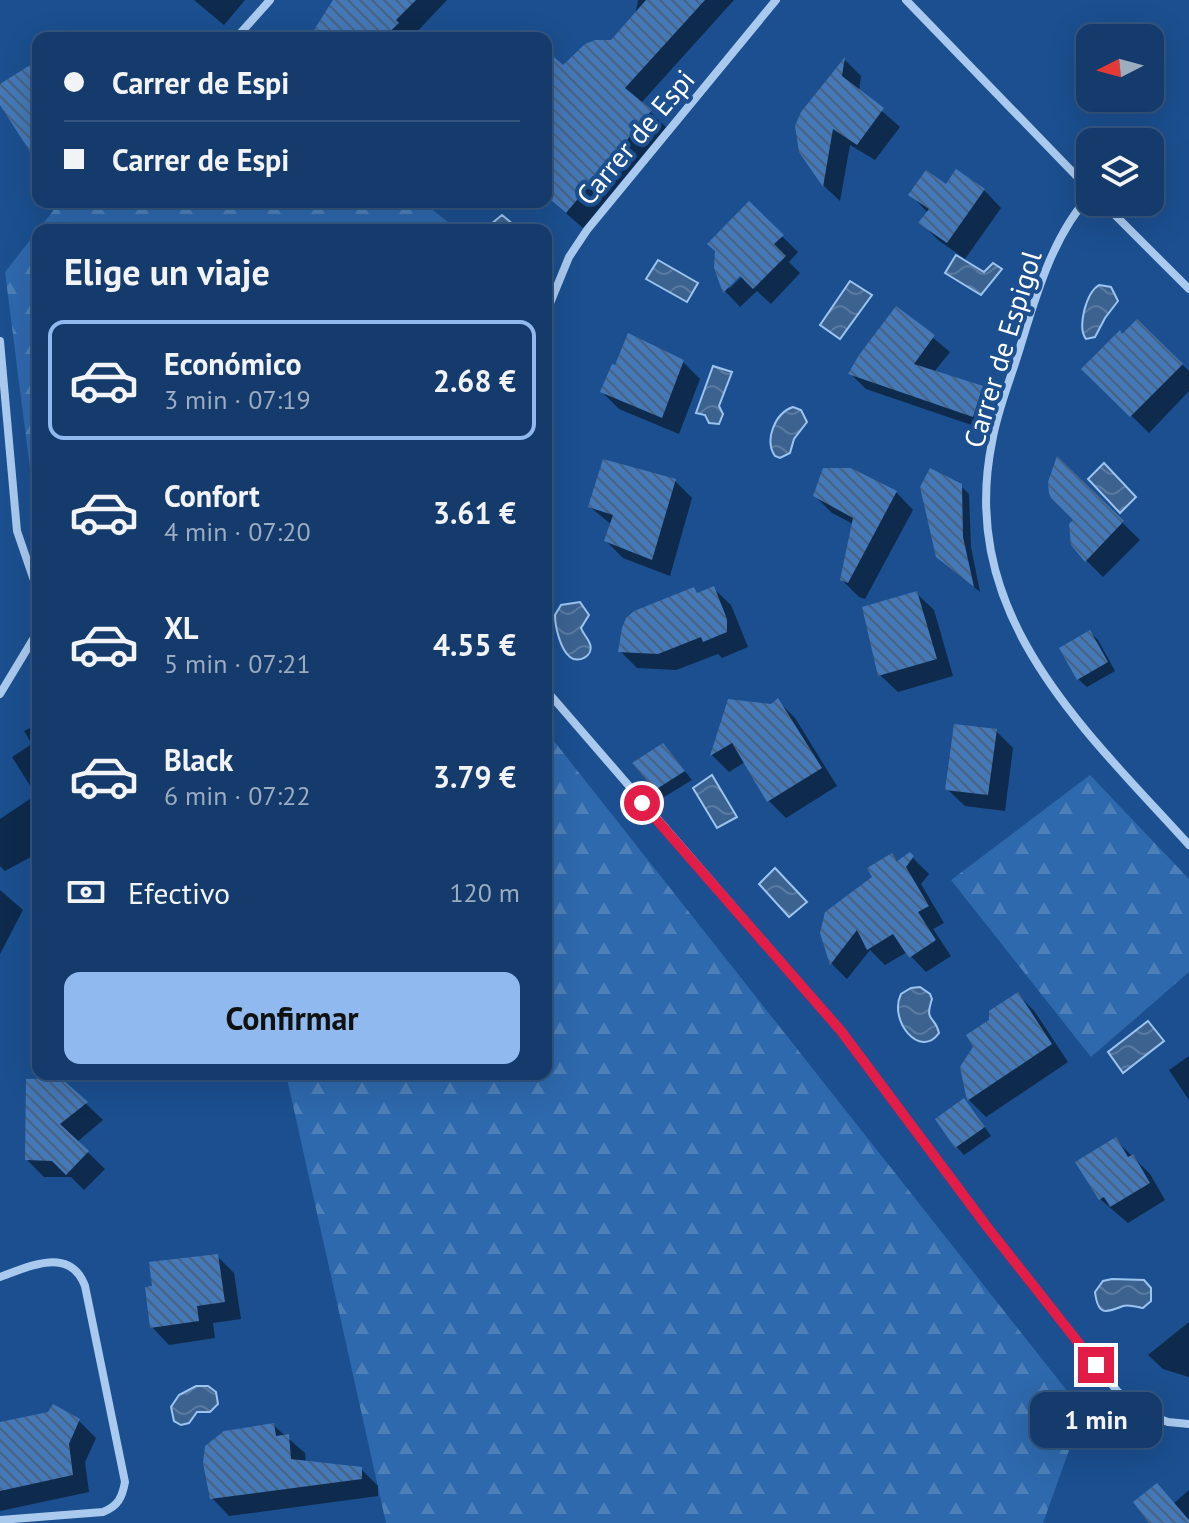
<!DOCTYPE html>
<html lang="es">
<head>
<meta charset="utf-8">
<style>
  :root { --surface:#143b6b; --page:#214673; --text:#f1f3f6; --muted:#9dadc1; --line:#33557e; --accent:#90b9f0 }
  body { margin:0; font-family:"PT Sans",sans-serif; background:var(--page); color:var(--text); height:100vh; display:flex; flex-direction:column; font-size:30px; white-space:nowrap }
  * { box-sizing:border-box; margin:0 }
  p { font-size:26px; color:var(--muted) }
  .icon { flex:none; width:44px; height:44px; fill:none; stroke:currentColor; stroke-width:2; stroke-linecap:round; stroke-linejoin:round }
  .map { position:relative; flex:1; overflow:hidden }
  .sheet { position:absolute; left:32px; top:224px; width:520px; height:856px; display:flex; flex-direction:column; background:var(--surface); border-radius:16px; box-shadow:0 8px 32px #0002,0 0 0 2px var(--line) }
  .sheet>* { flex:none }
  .banner { position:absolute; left:32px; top:32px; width:520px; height:176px; border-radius:16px; box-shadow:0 8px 32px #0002,0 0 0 2px var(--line); display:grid; align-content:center; height:176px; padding:0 32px; background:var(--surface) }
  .needle { width:52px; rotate:264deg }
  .buttons { position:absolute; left:1076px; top:24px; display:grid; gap:16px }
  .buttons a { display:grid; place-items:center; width:88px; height:88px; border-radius:16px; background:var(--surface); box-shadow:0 8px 32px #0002,0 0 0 2px var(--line); font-size:40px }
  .end { position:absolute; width:36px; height:36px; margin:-18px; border:10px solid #e11d48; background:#fff; box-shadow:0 0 0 4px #fff }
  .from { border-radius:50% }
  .bubble { position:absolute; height:56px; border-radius:16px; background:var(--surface); box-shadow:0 8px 32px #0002,0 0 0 2px var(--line); font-size:26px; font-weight:800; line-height:56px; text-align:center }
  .banner b { display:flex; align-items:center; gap:28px; height:76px; font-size:30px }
  .banner b+b { border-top:2px solid var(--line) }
  .banner i { width:20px; height:20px; background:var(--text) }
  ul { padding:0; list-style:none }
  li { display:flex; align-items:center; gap:24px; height:120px; margin:0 16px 12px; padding:0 16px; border:4px solid transparent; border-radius:16px }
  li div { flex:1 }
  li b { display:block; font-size:30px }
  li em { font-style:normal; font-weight:800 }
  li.active { border-color:var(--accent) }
  li>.icon { width:72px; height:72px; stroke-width:1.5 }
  h2 { padding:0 32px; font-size:36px; line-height:96px }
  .pay { display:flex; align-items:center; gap:20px; height:88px; padding:0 32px; font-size:30px }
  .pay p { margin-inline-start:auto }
  .cta { display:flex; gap:16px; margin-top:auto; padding:16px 32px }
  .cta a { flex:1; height:92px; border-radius:16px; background:var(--accent); color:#111; font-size:32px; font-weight:800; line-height:92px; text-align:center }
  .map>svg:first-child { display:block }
</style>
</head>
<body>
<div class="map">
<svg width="1189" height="1523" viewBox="0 0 1189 1523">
  <defs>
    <pattern id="forest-firs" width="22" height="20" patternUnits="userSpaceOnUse" patternTransform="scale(2)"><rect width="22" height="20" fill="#2e69ad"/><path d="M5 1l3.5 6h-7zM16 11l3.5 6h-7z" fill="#4d80b9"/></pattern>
    <pattern id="water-waves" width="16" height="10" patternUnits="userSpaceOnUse" patternTransform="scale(2)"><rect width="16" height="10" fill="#3c6290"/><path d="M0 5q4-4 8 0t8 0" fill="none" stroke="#597aa1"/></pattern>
    <pattern id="building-back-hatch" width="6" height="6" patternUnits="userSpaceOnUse" patternTransform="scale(2)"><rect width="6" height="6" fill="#4478b7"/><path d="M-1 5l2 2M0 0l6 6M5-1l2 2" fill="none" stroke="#486282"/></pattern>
  </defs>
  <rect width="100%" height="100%" fill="#1b4f8f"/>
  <path fill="url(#forest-firs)" d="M60 202H343L350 208 357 202H423L458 230H38V531L5 272Z
    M546 731 1083 1411 1043 1523H386L286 1074H546Z
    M1090 775 1189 879V972L1091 1057 951 880Z"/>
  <path fill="url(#water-waves)" stroke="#9cc4f0" stroke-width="2" d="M502 215 520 230 485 229Z
    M956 255 984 272 993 263 1002 269 981 295 945 273Z
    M658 260 698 283 687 302 646 279Z
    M850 281 872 295 840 339 820 325Z
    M1099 285 1111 287 1118 301 1105 318 1095 337 1086 339C1077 327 1086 293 1099 285Z
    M713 366 732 372 719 406 723 414 719 424 709 423 705 415 696 413Z
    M793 407 801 410 807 422 794 439 790 453 780 458 775 456C764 440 775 413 793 407Z
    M1104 463 1136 497 1120 513 1088 479Z
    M580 602 589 615 581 628C583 634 588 638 590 644 594 656 578 664 570 657 560 649 555 626 555 615L561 605Z
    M712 775 737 817 717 828 693 788Z
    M775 868 807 902 789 917 759 884Z
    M920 987 930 994 932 999C924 1023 935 1015 939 1033 920 1060 888 1020 901 994L911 988Z
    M1148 1021 1164 1041 1123 1073 1108 1052Z
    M1112 1279 1144 1280 1151 1288V1301L1143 1308C1137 1307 1129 1304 1123 1306 1105 1313 1098 1316 1095 1292L1103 1281Z
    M196 1386H208L216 1392 218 1404 210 1412H197L189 1423 181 1425 174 1421 171 1407 179 1395Z"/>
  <path fill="#0007" fill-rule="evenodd" d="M194 0H245L224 25Z
    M336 0H447L411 38H314Z
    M638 0H734L641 103 666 127 583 228 546 196V61L563 68 612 42 635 16Z
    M845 60 861 76 859 91 900 127 875 160 850 145 840 201 824 186 801 151 797 136 799 119Z
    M947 187 984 190 1001 208 965 259 938 240 921 223 928 213 911 195Z
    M749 204 798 252 789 262 800 273 771 304 757 291 740 307 725 291 716 268ZM746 268 748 271 729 289V284Z
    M897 308 950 352 934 372 982 388 998 403 989 431 866 389 851 374Z
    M1138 322 1189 371V391L1149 433 1084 369Z
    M683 362 700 379 679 434 619 409 602 392Z
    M1058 460 1140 540 1103 577 1086 560Z
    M675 481 692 498 670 576 623 558 606 541 612 525 590 507Z
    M960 485 969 494 971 547 980 592 947 565Z
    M896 492 913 510 865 599 859 597 842 580 853 524 832 513 815 496Z
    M713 588 731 605 748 647 722 658 718 654 676 670 637 668 620 651 698 594Z
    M916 593 934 610 953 676 898 692 880 675Z
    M1090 632 1098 640 1115 671 1087 687 1078 679Z
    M35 695 38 698V853L5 871 0 866V819L36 795 12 757 32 744 24 731 30 728Z
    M729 701 772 706 778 701 795 718 837 786 786 818 769 801 745 762 729 772 712 755Z
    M996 731 1013 748 1005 811 965 806 947 789Z
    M671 754 692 780 664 797 656 789Z
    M910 855 929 874 921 884 944 923 933 929 951 956 926 972 907 952 885 965 870 950 847 979 832 964 822 933 875 878 892 856 899 862Z
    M0 890 23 910 0 954Z
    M1018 994 1035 1012 1068 1062 986 1117 969 1100 962 1068 991 1021Z
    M1189 1056V1100L1169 1070Z
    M61 1080 103 1120 77 1142 105 1169 84 1190 71 1177H44L27 1160Z
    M972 1109 991 1136 964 1155 956 1146Z
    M1116 1140 1150 1174 1165 1200 1128 1223 1100 1199Z
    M217 1256 234 1273 241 1319 213 1323 215 1338 169 1345 152 1327Z
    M1189 1322V1377L1163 1369 1148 1355Z
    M79 1421 96 1438 85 1462 89 1492 0 1511V1424Z
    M273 1425 305 1453 306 1463 361 1469 378 1486V1496L229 1516 212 1498Z
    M1189 1490V1523H1152L1174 1503Z"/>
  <path fill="url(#building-back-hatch)" d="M333 0H416L396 20 399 23 383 38H309Z
    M646 0H705L625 88 652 110 566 213 546 196V50L563 65 585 44 595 40H611Z
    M845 57 842 76 884 108 857 145 833 129 823 187 799 152 795 126 801 112Z
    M38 60V164L0 105V84Z
    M956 169 985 189 947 243 918 223 929 209 908 195 926 170 946 184Z
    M749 201 784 235 774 244 786 256 753 289 740 276 723 293 714 268 715 251 707 244Z
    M896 306 935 335 914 364 983 386 973 417 848 374 859 355Z
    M1137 319 1183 364 1130 417 1081 369 1120 330 1122 334Z
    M628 333 684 360 662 418 600 392 612 364 615 365Z
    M1057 456 1124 521 1085 562 1071 545 1069 524 1073 520 1051 498 1049 493 1048 482Z
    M603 459 676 479 652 560 604 541 613 515 588 507Z
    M823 468H851L897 491 848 583 840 580 853 518 813 496Z
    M930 468 962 484 963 537 974 587 936 557 920 487Z
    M714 586 727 619V632L703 642 701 637 658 654 618 652 622 628 626 618 634 611 694 587 697 593Z
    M917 591 937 659 878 676 862 607Z
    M1090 630 1108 662 1077 680 1059 648Z
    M778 698 822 768 767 802 732 743 710 756 728 699 771 704Z
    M954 724 997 729 988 795 945 790Z
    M663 743 685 771 655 790 632 763Z
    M910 852 914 856 906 867 929 906 918 912 936 940 909 958 893 934 867 950 857 930 830 965 820 933 825 912 872 877 867 868 892 853 897 861Z
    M1018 992 1052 1044 967 1101 960 1067 973 1047 966 1035 989 1020V1011Z
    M61 1078 88 1102 60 1124 89 1151 66 1175 52 1161 25 1160 26 1079Z
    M964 1098 985 1127 955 1148 935 1119Z
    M1116 1137 1128 1157 1133 1154 1150 1183 1110 1207 1104 1197 1099 1200 1075 1162Z
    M218 1254 225 1302 197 1306 199 1321 150 1328 145 1287 152 1286 149 1262Z
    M53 1404 80 1419 69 1444 73 1475 0 1491V1422L48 1412Z
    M274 1423 276 1436 289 1434 291 1459 362 1467V1479L210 1499 203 1463 205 1446 224 1431Z
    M1157 1483 1189 1520V1523H1149L1133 1502Z"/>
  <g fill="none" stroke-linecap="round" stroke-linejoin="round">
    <path stroke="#a9c9ee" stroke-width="8" d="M906 0 1090 190
      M236 38 270 0
      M1090 195C1051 238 1035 299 1018 354 1009 383 997 412 992 442 957 616 1084 729 1189 845
      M1102 202 1189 289
      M546 313 569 257 587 230 776 0
      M0 341 17 531 38 592
      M546 690 841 1031 988 1228 1118 1392 1149 1415 1168 1422 1189 1424
      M0 694 38 631
      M0 1277C31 1266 70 1246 85 1286L125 1482C122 1498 118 1506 103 1512L0 1520"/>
  </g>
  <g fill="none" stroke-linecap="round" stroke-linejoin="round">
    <path stroke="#e11d48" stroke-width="10" d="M642 803 841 1031 988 1228 1096 1365"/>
  </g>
  <g text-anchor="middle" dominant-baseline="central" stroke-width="8" stroke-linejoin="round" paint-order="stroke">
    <g font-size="28" fill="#fff" stroke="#1b4f8f">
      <text transform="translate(635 137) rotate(-50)">Carrer de Espi</text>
      <text transform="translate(1002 349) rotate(-73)">Carrer de Espigol</text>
    </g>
  </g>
</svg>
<div class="buttons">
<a><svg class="needle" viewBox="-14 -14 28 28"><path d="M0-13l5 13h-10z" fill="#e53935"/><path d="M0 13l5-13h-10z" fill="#9dadc1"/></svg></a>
<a><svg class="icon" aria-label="layers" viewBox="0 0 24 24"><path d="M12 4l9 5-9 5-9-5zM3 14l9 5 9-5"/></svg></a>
</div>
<i class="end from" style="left:642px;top:803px"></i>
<i class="end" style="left:1096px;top:1365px"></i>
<div class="bubble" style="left:1030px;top:1392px;width:132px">1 min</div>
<div class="banner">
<b><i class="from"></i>Carrer de Espi</b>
<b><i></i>Carrer de Espi</b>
</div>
<section class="sheet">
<h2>Elige un viaje</h2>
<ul>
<li class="active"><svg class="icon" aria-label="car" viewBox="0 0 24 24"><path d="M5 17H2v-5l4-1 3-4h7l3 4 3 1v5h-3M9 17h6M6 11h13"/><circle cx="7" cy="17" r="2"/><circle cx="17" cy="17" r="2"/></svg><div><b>Económico</b><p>3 min · 07:19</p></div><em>2.68 €</em></li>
<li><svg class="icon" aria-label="car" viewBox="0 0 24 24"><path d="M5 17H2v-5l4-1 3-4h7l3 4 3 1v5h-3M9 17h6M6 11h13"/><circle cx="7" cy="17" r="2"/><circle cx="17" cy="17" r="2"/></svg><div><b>Confort</b><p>4 min · 07:20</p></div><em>3.61 €</em></li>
<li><svg class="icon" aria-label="car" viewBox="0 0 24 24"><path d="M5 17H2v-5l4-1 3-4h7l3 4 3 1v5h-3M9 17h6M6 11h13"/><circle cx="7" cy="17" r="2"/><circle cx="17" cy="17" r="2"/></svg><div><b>XL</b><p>5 min · 07:21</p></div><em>4.55 €</em></li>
<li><svg class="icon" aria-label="car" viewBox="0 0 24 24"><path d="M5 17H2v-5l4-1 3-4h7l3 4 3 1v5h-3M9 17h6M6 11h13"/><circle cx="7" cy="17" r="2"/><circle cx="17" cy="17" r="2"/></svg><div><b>Black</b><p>6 min · 07:22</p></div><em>3.79 €</em></li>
</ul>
<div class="pay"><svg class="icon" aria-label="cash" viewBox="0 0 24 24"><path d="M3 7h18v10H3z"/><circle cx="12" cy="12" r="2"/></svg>Efectivo<p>120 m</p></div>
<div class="cta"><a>Confirmar</a></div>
</section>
</div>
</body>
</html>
